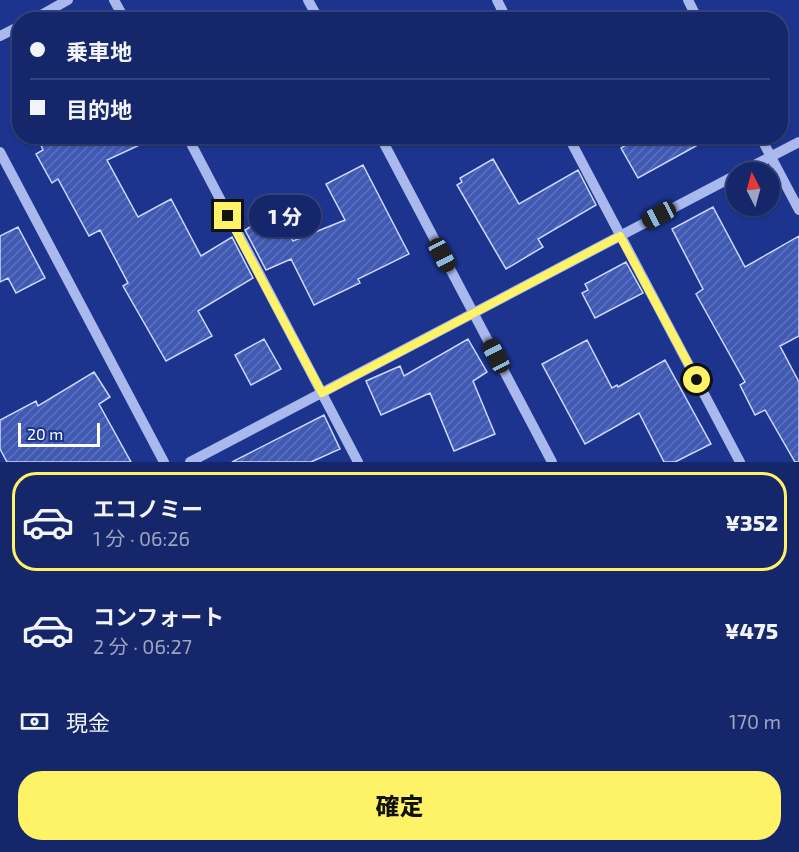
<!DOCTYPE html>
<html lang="ja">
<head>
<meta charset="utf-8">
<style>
  :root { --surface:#15276a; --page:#223372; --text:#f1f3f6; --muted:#9da5c1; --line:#34447e; --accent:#fef366 }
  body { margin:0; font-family:"Exo 2","Noto Sans JP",sans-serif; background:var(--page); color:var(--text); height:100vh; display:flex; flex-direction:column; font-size:22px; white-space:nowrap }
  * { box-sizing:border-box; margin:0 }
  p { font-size:20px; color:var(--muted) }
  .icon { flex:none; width:33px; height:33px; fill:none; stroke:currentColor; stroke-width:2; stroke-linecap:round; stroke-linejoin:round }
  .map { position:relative; height:462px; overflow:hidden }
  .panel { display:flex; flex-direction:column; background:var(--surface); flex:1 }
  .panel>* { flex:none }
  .guide { position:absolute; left:12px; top:12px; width:776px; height:132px; border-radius:24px; box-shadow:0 2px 4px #0004,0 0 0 2px var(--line); display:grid; align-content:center; height:132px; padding:0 18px; background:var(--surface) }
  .needle { width:39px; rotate:354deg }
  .buttons { position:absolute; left:726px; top:162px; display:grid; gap:12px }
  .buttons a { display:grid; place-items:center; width:54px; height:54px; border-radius:50%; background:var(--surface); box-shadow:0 2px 4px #0004,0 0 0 2px var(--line); font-size:30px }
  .scale { position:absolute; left:18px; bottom:15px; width:82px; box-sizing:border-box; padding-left:6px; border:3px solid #fff; border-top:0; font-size:16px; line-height:21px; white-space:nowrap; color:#fff; -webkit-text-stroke:4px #1c348d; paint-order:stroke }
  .end { position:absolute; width:27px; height:27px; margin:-14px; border:8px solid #fef366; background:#111; box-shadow:0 0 0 3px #111 }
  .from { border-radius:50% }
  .bubble { position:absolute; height:42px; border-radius:21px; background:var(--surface); box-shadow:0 2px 4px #0004,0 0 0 2px var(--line); font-size:20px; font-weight:800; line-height:42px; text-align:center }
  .car { position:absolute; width:18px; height:36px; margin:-18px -9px; border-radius:8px; box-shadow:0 0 4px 2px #0007; background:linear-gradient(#222 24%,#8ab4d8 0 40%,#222 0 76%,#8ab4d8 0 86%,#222 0) }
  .guide b { display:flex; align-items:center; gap:21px; height:57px; font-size:22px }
  .guide b+b { border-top:2px solid var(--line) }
  .guide i { width:15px; height:15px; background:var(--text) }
  ul { padding:10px 0 0; list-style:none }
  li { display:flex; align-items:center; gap:18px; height:99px; margin:0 12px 9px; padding:0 6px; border:3px solid transparent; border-radius:24px }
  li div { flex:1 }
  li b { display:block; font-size:22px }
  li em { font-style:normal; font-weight:800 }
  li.current { border-color:var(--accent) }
  li>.icon { width:54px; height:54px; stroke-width:1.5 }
  .pay { display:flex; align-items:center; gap:15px; height:66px; padding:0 18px; font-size:22px }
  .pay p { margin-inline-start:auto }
  .button { display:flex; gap:12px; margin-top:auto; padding:12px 18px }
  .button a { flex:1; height:69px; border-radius:24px; background:var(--accent); color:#111; font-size:24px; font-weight:800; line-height:69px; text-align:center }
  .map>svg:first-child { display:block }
</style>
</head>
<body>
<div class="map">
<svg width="799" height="462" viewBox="0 0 799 462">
  <defs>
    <pattern id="building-hatch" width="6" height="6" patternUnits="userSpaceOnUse" patternTransform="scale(1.5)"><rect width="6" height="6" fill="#405ab3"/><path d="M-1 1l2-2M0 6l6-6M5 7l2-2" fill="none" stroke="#5d73be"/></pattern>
  </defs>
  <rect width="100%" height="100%" fill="#1c348d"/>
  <path fill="url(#building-hatch)" stroke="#ced8fa" stroke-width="1.5" d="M37 136H159L107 160 138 217 171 199 201 256 232 237 253 278 198 311 212 336 166 361 123 286 128 283 100 230 89 236 58 179 52 183 36 154 43 150Z
    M641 136H714L638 178 621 148Z
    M493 159 519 204 578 170 596 205 538 239 543 247 506 269 457 185 462 182 460 178Z
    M363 165 409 254 358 279 360 283 314 305 291 259 266 270 245 230 261 220 260 218 279 209 293 241 345 220 326 184Z
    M713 207 745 267 799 236V336L780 346 799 382V462H795L765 410 755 415 740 385 745 382 696 294 703 289 672 229Z
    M18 227 45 278 16 293 8 278 0 282V236Z
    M626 262 643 293 595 318 582 293 588 290 585 284Z
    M264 339 281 369 251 385 235 355Z
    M468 339 487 372 473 381 495 434 454 451 430 393 381 415 366 381 400 366 404 376Z
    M587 340 612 388 617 385 618 387 665 360 711 444 675 462H664L639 413 585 444 542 364Z
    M94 372 110 397 99 404 131 462H7L0 449V420L36 401 38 406Z
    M324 415 340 449 311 462H232Z"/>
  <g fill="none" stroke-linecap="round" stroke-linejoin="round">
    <path stroke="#a9b8ed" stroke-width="10" d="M114 0 125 20
      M308 0 319 20
      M497 0 507 20
      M688 0 698 20
      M32 20 68 0
      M0 36 20 26
      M187 136 358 462
      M380 136 552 462
      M568 136 740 462
      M760 136 799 210
      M0 152 164 462
      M741 172 799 142
      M190 462 736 175"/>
  </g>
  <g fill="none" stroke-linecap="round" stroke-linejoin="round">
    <path stroke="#fef366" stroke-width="8" d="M228 216 322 393 620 236 697 380"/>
  </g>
</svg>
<div class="buttons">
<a><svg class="needle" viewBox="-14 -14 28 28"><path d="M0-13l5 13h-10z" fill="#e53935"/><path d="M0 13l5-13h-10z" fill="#9da5c1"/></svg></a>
</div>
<div class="scale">20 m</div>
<i class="end from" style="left:697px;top:380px"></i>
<i class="end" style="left:228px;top:216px"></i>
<div class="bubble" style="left:249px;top:195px;width:72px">1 分</div>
<i class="car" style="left:659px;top:215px;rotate:242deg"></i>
<i class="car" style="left:442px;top:255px;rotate:152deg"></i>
<i class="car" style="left:496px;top:356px;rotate:332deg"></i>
<div class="guide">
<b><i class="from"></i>乗車地</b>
<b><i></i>目的地</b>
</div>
</div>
<section class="panel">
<ul>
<li class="current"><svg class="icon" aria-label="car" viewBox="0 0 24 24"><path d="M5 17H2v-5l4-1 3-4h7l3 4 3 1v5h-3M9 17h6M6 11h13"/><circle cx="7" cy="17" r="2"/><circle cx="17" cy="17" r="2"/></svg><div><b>エコノミー</b><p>1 分 · 06:26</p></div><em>¥352</em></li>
<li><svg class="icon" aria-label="car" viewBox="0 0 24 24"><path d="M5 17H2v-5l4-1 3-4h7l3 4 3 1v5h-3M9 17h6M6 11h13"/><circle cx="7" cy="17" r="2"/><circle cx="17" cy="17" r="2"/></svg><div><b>コンフォート</b><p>2 分 · 06:27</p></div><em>¥475</em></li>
</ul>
<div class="pay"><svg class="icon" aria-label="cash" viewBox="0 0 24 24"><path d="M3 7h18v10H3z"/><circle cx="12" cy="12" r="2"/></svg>現金<p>170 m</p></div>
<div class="button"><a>確定</a></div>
</section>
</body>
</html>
